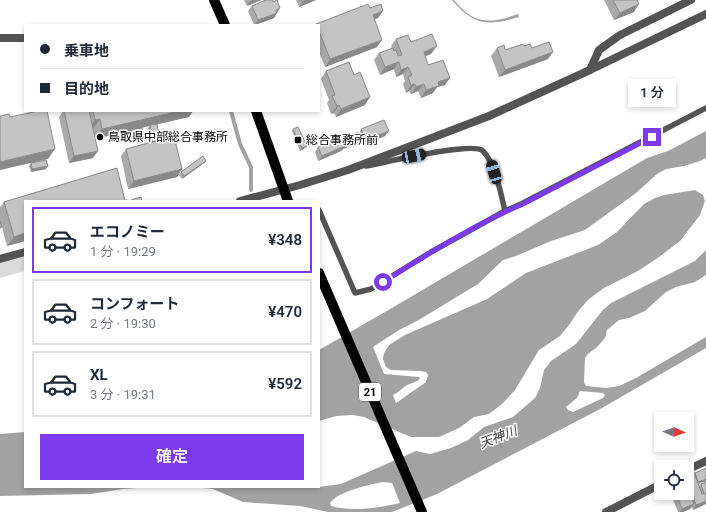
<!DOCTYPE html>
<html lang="ja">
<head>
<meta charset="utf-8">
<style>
  :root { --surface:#fff; --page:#f6f6f7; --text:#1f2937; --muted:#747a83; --line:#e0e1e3; --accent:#7c3aed }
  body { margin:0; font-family:Roboto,"Noto Sans JP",sans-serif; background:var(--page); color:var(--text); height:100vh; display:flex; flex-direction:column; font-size:15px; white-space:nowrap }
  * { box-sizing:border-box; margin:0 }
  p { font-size:13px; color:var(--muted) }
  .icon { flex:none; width:22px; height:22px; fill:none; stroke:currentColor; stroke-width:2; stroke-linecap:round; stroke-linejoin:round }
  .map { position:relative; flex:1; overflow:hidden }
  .sheet { position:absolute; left:24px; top:200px; width:296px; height:288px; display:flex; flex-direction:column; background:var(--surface); border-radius:0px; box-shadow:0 2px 6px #0003 }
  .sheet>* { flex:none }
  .top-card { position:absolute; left:24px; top:24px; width:296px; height:88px; border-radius:0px; box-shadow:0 2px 6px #0003; display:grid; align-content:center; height:88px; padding:0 16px; background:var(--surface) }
  .needle { width:26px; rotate:92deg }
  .controls { position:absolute; left:654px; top:412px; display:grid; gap:8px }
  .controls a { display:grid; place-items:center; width:40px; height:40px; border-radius:0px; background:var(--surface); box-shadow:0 2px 6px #0003; font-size:20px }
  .end { position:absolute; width:18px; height:18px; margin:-9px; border:5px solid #7c3aed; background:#fff; box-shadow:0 0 0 2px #fff }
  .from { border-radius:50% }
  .bubble { position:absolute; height:28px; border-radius:0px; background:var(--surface); box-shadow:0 2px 6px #0003; font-size:13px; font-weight:600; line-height:28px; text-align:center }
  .car { position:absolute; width:12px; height:24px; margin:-12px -6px; border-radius:5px; box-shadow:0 0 3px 1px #0007; background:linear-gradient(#222 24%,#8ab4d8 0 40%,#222 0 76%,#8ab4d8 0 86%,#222 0) }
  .top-card b { display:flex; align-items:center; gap:14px; height:38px; font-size:15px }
  .top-card b+b { border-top:1px solid var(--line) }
  .top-card i { width:10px; height:10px; background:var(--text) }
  ul { padding:7px 0 0; list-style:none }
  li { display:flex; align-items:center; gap:12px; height:66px; margin:0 8px 6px; padding:0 8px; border:2px solid var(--line); border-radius:0px }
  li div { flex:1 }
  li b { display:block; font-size:15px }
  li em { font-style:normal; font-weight:600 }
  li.on { border-color:var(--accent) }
  li>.icon { width:36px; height:36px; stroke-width:1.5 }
  .action { display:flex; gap:8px; margin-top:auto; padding:8px 16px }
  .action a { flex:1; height:46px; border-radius:0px; background:var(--accent); color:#fff; font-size:16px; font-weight:600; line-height:46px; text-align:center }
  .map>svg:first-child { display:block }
</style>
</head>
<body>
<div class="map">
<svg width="706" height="512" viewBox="0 0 706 512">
  <rect width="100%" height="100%" fill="#fff"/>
  <path fill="#dbdbdb" d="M25 255V271L0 278V262Z"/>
  <path fill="#a2a2a2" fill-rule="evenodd" d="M452 0H454C474 25 490 24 518 14L519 17C488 26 474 26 452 0Z
    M706 131V158L700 161 684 166 666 169 657 174 636 193 585 230 551 241 516 256 503 260 478 284 417 321 399 330 373 347 384 374 419 377 420 379C415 382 412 383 407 385 402 388 398 393 393 395L396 403 426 382 428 375 426 372 421 371 391 370 386 367 383 359 384 353 389 345 405 335 487 299 526 273 598 245 617 232 644 204 655 198 664 195 695 190 703 195 705 201 700 215 680 241 659 257 638 271 604 288 589 299 579 310 569 325 560 336 539 350 515 390 502 404 489 414 474 417 459 428 439 437H411L364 417 353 415 336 416 319 421V350L385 312 647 158 668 151Z
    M706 250V275L695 282 676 287 666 292 645 311 629 318 619 320 607 330 605 338 597 347 588 354 585 358 584 382 586 386 606 388 619 386 636 378 706 337V348L602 408 437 494 392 512H328L300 506 243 502 213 489 191 487H284L295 488 319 487 341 484 416 451 430 454 451 448 468 440 484 427 513 417 535 398 540 388 544 370 551 361 576 344 602 311 611 303 695 261ZM580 391 603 393 605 395 603 398 573 412 568 410 566 407 577 398ZM383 482 392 483 400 503C378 508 353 512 331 506L330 503C339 491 368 485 383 482Z
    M25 432V487H151L123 489 91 494 0 496V434Z"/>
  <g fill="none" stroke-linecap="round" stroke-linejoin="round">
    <path stroke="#a2a2a2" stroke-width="4" d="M231 111 240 144 251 167V190"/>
    <path stroke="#545454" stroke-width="5.5" d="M319 210 355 293 371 289 431 252 505 211C501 194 495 163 483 151 473 141 383 163 366 166
      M505 211 523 203 706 108"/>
    <path stroke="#545454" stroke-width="8" d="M0 38H25
      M590 70 599 50 620 35 691 0
      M240 201 300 185 348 170 489 116 590 70 706 14
      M0 259 25 252
      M687 470 706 461
      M606 512 661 484"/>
    <path stroke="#000" stroke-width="10" d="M214 0 225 25
      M256 111 288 201
      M319 273 422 512"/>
  </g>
  <path fill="#a9a9a9" d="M244 0H261L247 6Z
    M296 0H316L299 7Z
    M604 0H637L634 12 614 20Z
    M252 6 277 12V13L274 18 254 25 248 11Z
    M370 8 378 18 375 19 377 47 325 67 319 52V25H316V24Z
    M396 39 411 42 431 54 425 56 428 65 445 85 437 87 433 93 421 98 418 91 411 94 409 91 406 93 403 84 405 81 403 74 396 77 394 69 380 75 374 60 379 53 392 49 391 46Z
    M524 46 532 48 548 59 499 77 491 56 497 48 505 50Z
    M326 71 365 105 336 117 334 113 331 114 327 103 329 100 321 79Z
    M63 111H193L189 117 157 124 160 140 182 169 177 177 128 189 121 156 126 149 150 142 148 128 149 126 142 128 141 135 130 138 129 133 131 130 95 139 93 158 69 163 59 117Z
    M293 129 305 148 300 151 292 131Z
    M361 129 385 136 362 145 361 141 360 142 343 149 341 151 318 161 315 152 318 147 359 133Z
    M206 161 204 163 182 179 179 175 181 172Z
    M31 163 46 169 31 172 29 166Z
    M117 168 125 200 127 199 128 201H25V241L7 246 2 227 0 229V228L2 227 0 228V207L4 202Z
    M706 468V481L699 484V486L701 484 706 482V504L693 510 692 507 690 509 683 512H678L670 493H687V474L695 473Z"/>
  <path fill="#898989" d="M253 0H261L247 6 250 1Z
    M307 0H316L299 7 302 2Z
    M639 4 634 12 614 20 620 13Z
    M280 8 274 18 255 25 258 20Z
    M383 11 378 18 368 22 373 15Z
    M382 40 377 47 325 67 330 59Z
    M437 46 431 54 418 59 424 52Z
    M553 52 548 59 499 77 505 70Z
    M399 62 394 69 380 75 385 67Z
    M408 67 403 74 396 77 401 70Z
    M450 78 445 85 437 87 433 93 421 98 426 90 438 82Z
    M415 84 409 91 406 93 411 85Z
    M424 84 418 91 411 94 416 87Z
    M370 97 365 105 336 117 341 109Z
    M339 105 334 113 331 114 337 106Z
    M180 111H193L189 117 150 126V125L149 126 95 139 102 129Z
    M100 119 93 129H88L95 120Z
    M389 131 385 136 362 145 366 140Z
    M143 133 141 135 130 138 132 136Z
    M362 139 360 142 343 149 341 151 318 161 322 156Z
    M307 146 305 148 300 151 302 148Z
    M55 149 48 159 0 170V162Z
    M98 151 93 158 69 163 74 156Z
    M206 161 204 163 182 179 184 176Z
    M48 166 46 169 31 172 32 169Z
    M182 169 177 177 128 189 134 181Z
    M25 233V241L7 246 14 237Z
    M706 479V481L697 484 698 482Z
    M706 501V504L693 510 696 505Z
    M694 504 690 509 683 512H680L682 509Z"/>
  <path fill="#c4c4c4" stroke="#898989" d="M266 0H273V2L277 0 280 8 276 10 277 13 258 20 252 6Z
    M301 0H307L302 2Z
    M613 0H637L639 4 620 13Z
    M368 4 370 8 381 4 383 11 373 15 382 40 330 59 319 31V25H317L316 24Z
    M432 34 437 46 424 52 428 65 443 60 450 78 438 82 439 86 426 90 424 84 416 87 415 84 411 85 408 77 412 75 408 67 401 70 399 62 385 67 379 53 393 48 394 51 396 50 398 56 402 55 396 39 408 35 411 42Z
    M549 42 553 52 505 70 497 48 504 45 505 50 523 44 524 46 530 44 532 48Z
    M349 62 354 75 360 72 370 97 341 109 339 105 337 106 332 96 335 95 326 71Z
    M38 111H47L55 149 0 162V116L9 114 10 117Z
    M64 111H89L98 151 74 156Z
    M93 111H180L102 129 100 119 95 120Z
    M384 120 389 131 366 140 361 129Z
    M157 124 160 140 153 142 150 125Z
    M298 127 307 146 302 148 293 129Z
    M142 128 143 133 132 136 131 130Z
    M358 132 362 139 344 147 345 146 342 139Z
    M174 136 182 169 134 181 126 149Z
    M341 137 345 146 322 156 318 147Z
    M203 156 206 161 184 176 181 172Z
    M46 160 48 166 32 169 31 163Z
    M117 168 125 201H25V233L14 237 4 202Z
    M141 197 142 201H131V200Z
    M0 221 2 227 0 228Z
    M706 468V479L698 482 695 473Z
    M694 472 702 494 706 493V501L696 505 687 479V474Z
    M706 482V493L704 494 701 484Z
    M687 486 694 504 682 509 676 493H687Z"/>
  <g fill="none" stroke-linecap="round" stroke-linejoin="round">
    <path stroke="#7c3aed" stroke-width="5" d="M383 282C428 254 474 225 523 204L652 137"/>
  </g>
  <g fill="#000" stroke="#fff" stroke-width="1.5">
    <circle cx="100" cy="137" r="4"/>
    <rect x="294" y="136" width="8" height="8" rx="2"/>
  </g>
  <g text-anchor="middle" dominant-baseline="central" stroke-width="3" stroke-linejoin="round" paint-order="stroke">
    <rect fill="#fff" stroke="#4c4c4c" stroke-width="1" x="359" y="383" width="22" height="18" rx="3"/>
    <g font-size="11" font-weight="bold" fill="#000">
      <text x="370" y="392">21</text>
    </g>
    <g font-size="12" fill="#000" stroke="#fff" text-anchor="start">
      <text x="108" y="137">鳥取県中部総合事務所</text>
      <text x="306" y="140">総合事務所前</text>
    </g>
    <g font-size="13" font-style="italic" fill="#434343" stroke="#fff">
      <text transform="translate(498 437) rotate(-21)">天神川</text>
    </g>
  </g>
</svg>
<div class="controls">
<a><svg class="needle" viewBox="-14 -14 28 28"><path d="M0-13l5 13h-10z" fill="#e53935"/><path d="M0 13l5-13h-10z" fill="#747a83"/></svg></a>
<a><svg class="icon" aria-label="locate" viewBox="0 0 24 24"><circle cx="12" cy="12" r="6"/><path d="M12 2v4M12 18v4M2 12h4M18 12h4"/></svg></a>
</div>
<i class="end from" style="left:383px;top:282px"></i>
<i class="end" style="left:652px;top:137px"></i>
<div class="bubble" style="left:628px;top:79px;width:48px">1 分</div>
<i class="car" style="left:414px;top:156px;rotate:78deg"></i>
<i class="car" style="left:494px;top:172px;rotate:344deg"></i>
<div class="top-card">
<b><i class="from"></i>乗車地</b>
<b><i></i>目的地</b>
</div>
<section class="sheet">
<ul>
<li class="on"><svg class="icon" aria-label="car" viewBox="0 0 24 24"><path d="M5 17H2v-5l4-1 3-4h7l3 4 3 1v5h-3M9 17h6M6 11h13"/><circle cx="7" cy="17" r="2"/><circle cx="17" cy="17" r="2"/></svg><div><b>エコノミー</b><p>1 分 · 19:29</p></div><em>¥348</em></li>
<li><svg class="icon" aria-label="car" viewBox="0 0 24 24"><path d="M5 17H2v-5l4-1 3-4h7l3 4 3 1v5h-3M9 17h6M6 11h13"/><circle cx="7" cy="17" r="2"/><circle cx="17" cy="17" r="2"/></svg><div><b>コンフォート</b><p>2 分 · 19:30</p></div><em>¥470</em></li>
<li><svg class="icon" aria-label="car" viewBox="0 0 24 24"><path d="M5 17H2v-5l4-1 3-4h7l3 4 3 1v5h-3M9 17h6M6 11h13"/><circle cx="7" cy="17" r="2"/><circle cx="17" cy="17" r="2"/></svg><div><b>XL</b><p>3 分 · 19:31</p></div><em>¥592</em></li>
</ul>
<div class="action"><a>確定</a></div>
</section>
</div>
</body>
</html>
